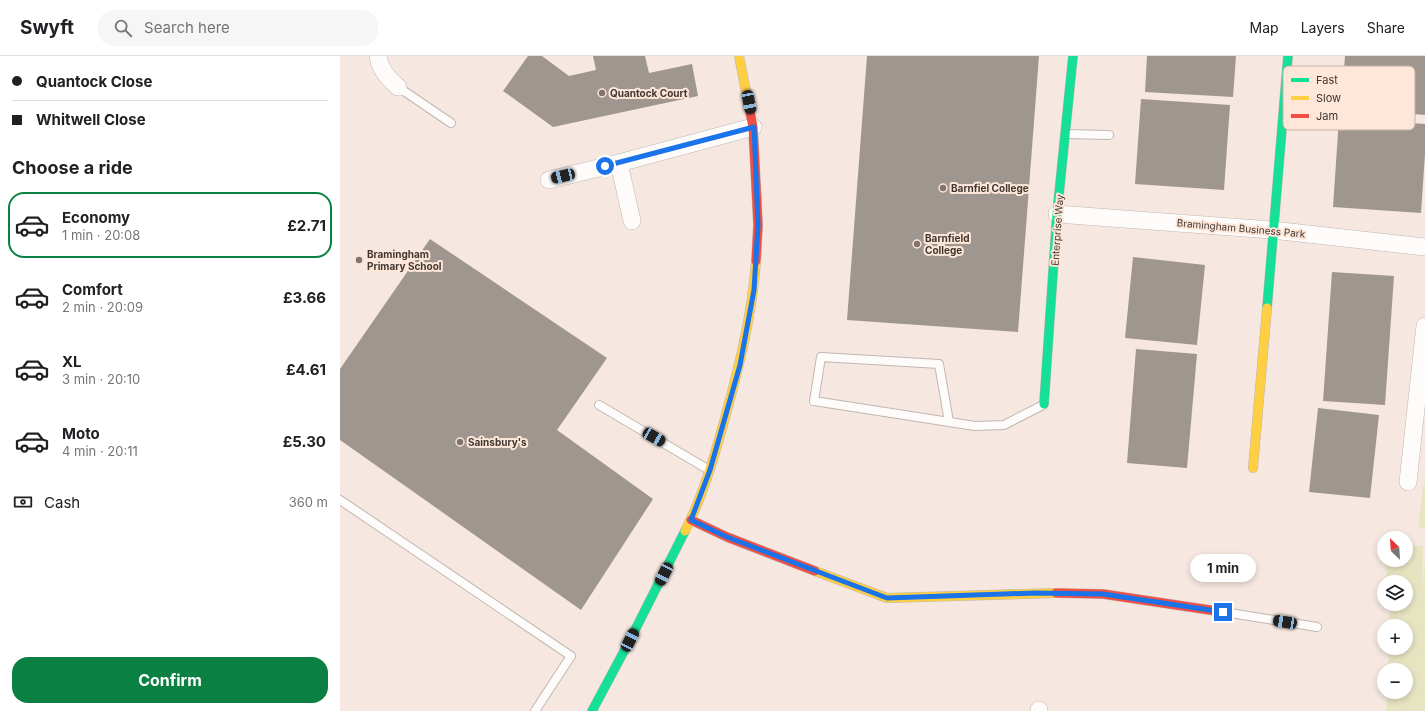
<!DOCTYPE html>
<html lang="en">
<head>
<meta charset="utf-8">
<style>
  :root { --surface:#fff; --page:#f6f6f6; --text:#202124; --muted:#757577; --line:#e0e0e0; --accent:#0b8043 }
  body { margin:0; font-family:Inter,sans-serif; background:var(--page); color:var(--text); height:100vh; display:flex; flex-direction:column; font-size:15px; white-space:nowrap }
  * { box-sizing:border-box; margin:0 }
  p { font-size:13px; color:var(--muted) }
  .icon { flex:none; width:22px; height:22px; fill:none; stroke:currentColor; stroke-width:2; stroke-linecap:round; stroke-linejoin:round }
  .map { position:relative; flex:1; overflow:hidden }
  .details { display:flex; flex-direction:column; background:var(--surface); width:340px }
  .details>* { flex:none }
  .top-card { display:grid; align-content:center; height:88px; padding:0 12px; background:var(--surface) }
  .needle { width:26px; rotate:335deg }
  .buttons { position:absolute; left:1037px; top:475px; display:grid; gap:8px }
  .buttons a { display:grid; place-items:center; width:36px; height:36px; border-radius:50%; background:var(--surface); box-shadow:0 2px 6px #0003; font-size:20px }
  .end { position:absolute; width:18px; height:18px; margin:-9px; border:5px solid #1a73e8; background:#fff; box-shadow:0 0 0 2px #fff }
  .from { border-radius:50% }
  .bubble { position:absolute; height:28px; border-radius:14px; background:var(--surface); box-shadow:0 2px 6px #0003; font-size:13px; font-weight:700; line-height:28px; text-align:center }
  .car { position:absolute; width:12px; height:24px; margin:-12px -6px; border-radius:5px; box-shadow:0 0 3px 1px #0007; background:linear-gradient(#222 24%,#8ab4d8 0 40%,#222 0 76%,#8ab4d8 0 86%,#222 0) }
  .top-card b { display:flex; align-items:center; gap:14px; height:38px; font-size:15px }
  .top-card b+b { border-top:1px solid var(--line) }
  .top-card i { width:10px; height:10px; background:var(--text) }
  ul { padding:0; list-style:none }
  li { display:flex; align-items:center; gap:12px; height:66px; margin:0 8px 6px; padding:0 4px; border:2px solid transparent; border-radius:16px }
  li div { flex:1 }
  li b { display:block; font-size:15px }
  li em { font-style:normal; font-weight:700 }
  li.active { border-color:var(--accent) }
  li>.icon { width:36px; height:36px; stroke-width:1.5 }
  h2 { padding:0 12px; font-size:18px; line-height:48px }
  .pay { display:flex; align-items:center; gap:10px; height:44px; padding:0 12px; font-size:15px }
  .pay p { margin-inline-start:auto }
  .primary-button { display:flex; gap:8px; margin-top:auto; padding:8px 12px }
  .primary-button a { flex:1; height:46px; border-radius:16px; background:var(--accent); color:#fff; font-size:16px; font-weight:700; line-height:46px; text-align:center }
  header { display:flex; align-items:center; gap:24px; box-sizing:border-box; height:56px; padding:0 20px; background:var(--surface); border-bottom:1px solid var(--line) }
  header strong { font-size:19px }
  nav { display:flex; gap:22px; margin-inline-start:auto; font-size:14px }
  .search { width:280px; height:36px; background:var(--page); display:flex; align-items:center; gap:10px; box-sizing:border-box; padding:0 14px; border-radius:16px; color:var(--muted); font-size:15px }
  main { display:flex; flex:1; min-height:0 }
  .map>svg:first-child { display:block }
</style>
</head>
<body>
<header>
<strong>Swyft</strong>
<div class="search"><svg class="icon" aria-label="search" viewBox="0 0 24 24"><circle cx="10" cy="10" r="6"/><path d="M15 15l6 6"/></svg>Search here</div>
<nav><a>Map</a><a>Layers</a><a>Share</a></nav>
</header>
<main>
<section class="details">
<div class="top-card">
<b><i class="from"></i>Quantock Close</b>
<b><i></i>Whitwell Close</b>
</div>
<h2>Choose a ride</h2>
<ul>
<li class="active"><svg class="icon" aria-label="car" viewBox="0 0 24 24"><path d="M5 17H2v-5l4-1 3-4h7l3 4 3 1v5h-3M9 17h6M6 11h13"/><circle cx="7" cy="17" r="2"/><circle cx="17" cy="17" r="2"/></svg><div><b>Economy</b><p>1 min · 20:08</p></div><em>£2.71</em></li>
<li><svg class="icon" aria-label="car" viewBox="0 0 24 24"><path d="M5 17H2v-5l4-1 3-4h7l3 4 3 1v5h-3M9 17h6M6 11h13"/><circle cx="7" cy="17" r="2"/><circle cx="17" cy="17" r="2"/></svg><div><b>Comfort</b><p>2 min · 20:09</p></div><em>£3.66</em></li>
<li><svg class="icon" aria-label="car" viewBox="0 0 24 24"><path d="M5 17H2v-5l4-1 3-4h7l3 4 3 1v5h-3M9 17h6M6 11h13"/><circle cx="7" cy="17" r="2"/><circle cx="17" cy="17" r="2"/></svg><div><b>XL</b><p>3 min · 20:10</p></div><em>£4.61</em></li>
<li><svg class="icon" aria-label="car" viewBox="0 0 24 24"><path d="M5 17H2v-5l4-1 3-4h7l3 4 3 1v5h-3M9 17h6M6 11h13"/><circle cx="7" cy="17" r="2"/><circle cx="17" cy="17" r="2"/></svg><div><b>Moto</b><p>4 min · 20:11</p></div><em>£5.30</em></li>
</ul>
<div class="pay"><svg class="icon" aria-label="cash" viewBox="0 0 24 24"><path d="M3 7h18v10H3z"/><circle cx="12" cy="12" r="2"/></svg>Cash<p>360 m</p></div>
<div class="primary-button"><a>Confirm</a></div>
</section>
<div class="map">
<svg width="1085" height="655" viewBox="0 0 1085 655">
  <rect width="100%" height="100%" fill="#f6e8e0"/>
  <path fill="#e6e4c1" d="M1085 420V472L1078 471Z
    M1066 489 1083 490 1082 535 1085 503V655H1046L1047 636H1066V614H1048L1049 592H1066V570H1050L1049 548H1066V526H1047L1045 504H1066Z"/>
  <path fill="#a09690" d="M188 0H202L229 20 256 14 253 0H305L309 17 352 8 358 40 213 71 163 35Z
    M527 0H699L678 276 507 264Z
    M807 0H896L893 41 805 36Z
    M1005 0H1085V59L1001 52Z
    M801 43 890 49 884 134 795 128Z
    M999 62 1085 68V98L1081 157 993 151Z
    M90 183 267 302 217 374 313 443 241 554 0 384V313Z
    M793 201 865 209 857 289 785 282Z
    M992 216 1054 220 1045 349 983 345Z
    M796 293 857 298 847 412 787 407Z
    M978 352 1039 359 1030 442 969 436Z"/>
  <g fill="none" stroke-linecap="round" stroke-linejoin="round">
    <defs>
      <path id="lane" d="M58 31 111 67
        M726 78 769 79
        M259 349 369 414
        M609 366 599 308 481 301 474 345 635 370 664 369 703 349
        M0 444 231 600 195 655
        M884 556 977 571"/>
      <path id="street" d="M38 0C40 14 48 22 58 31
        M279 107 292 165
        M209 124 279 107 413 71
        M717 158 932 174 1085 191
        M1068 426 1085 270
        M699 654V655"/>
      <path id="fast" d="M927 252 948 0
        M704 348 717 158 733 0
        M252 655 290 584 345 475"/>
      <path id="slow" d="M399 0 410 56
        M913 412 927 252
        M345 475C362 442 373 405 383 369 398 315 412 261 416 205
        M475 515 547 542 716 537"/>
      <path id="jam" d="M410 56 413 71 418 169 416 205
        M351 464 387 481 475 515
        M716 537 763 538 883 556"/>
    </defs>
    <use href="#lane" stroke="#c1b6b0" stroke-width="10"/>
    <use href="#street" stroke="#c1b6b0" stroke-width="18"/>
    <use href="#fast" stroke="#c1b6b0" stroke-width="10"/>
    <use href="#slow" stroke="#c1b6b0" stroke-width="10"/>
    <use href="#jam" stroke="#c1b6b0" stroke-width="10"/>
    <use href="#lane" stroke="#fefcfa" stroke-width="8"/>
    <use href="#street" stroke="#fefcfa" stroke-width="17"/>
    <use href="#fast" stroke="#16e098" stroke-width="9"/>
    <use href="#slow" stroke="#ffcf43" stroke-width="9"/>
    <use href="#jam" stroke="#f24e42" stroke-width="9"/>
  </g>
  <g fill="none" stroke-linecap="round" stroke-linejoin="round">
    <path stroke="#1a73e8" stroke-width="5" d="M265 110 414 71 418 169 414 234 400 309 370 414 351 464 387 481 547 542 695 537 763 538 883 556"/>
  </g>
  <g fill="#80756e" stroke="#fee6d8" stroke-width="1.5">
    <circle cx="262" cy="37" r="4"/>
    <circle cx="603" cy="132" r="4"/>
    <circle cx="577" cy="188" r="4"/>
    <circle cx="19" cy="204" r="4"/>
    <circle cx="120" cy="386" r="4"/>
  </g>
  <g text-anchor="middle" dominant-baseline="central" stroke-width="4" stroke-linejoin="round" paint-order="stroke">
    <g font-size="10" font-weight="bold" fill="#403731" stroke="#fee6d8" text-anchor="start">
      <text x="270" y="37">Quantock Court</text>
      <text x="611" y="132">Barnfiel College</text>
      <text x="585" y="182">Barnfield<tspan x="585" dy="12">College</tspan></text>
      <text x="27" y="198">Bramingham<tspan x="27" dy="12">Primary School</tspan></text>
      <text x="128" y="386">Sainsbury's</text>
    </g>
    <g font-size="10" fill="#403731" stroke="#fee6d8">
      <text transform="translate(901 172) rotate(5)">Bramingham Business Park</text>
      <text transform="translate(717 174) rotate(-86)">Enterprise Way</text>
    </g>
  </g>
  <rect x="943" y="10" width="132" height="64" rx="6" fill="#fee6d8" stroke="#c5b2a6" stroke-width="1"/>
  <rect x="951" y="22" width="18" height="4" fill="#16e098"/>
  <rect x="951" y="40" width="18" height="4" fill="#ffcf43"/>
  <rect x="951" y="58" width="18" height="4" fill="#f24e42"/>
  <g font-size="11" fill="#403731">
    <text x="976" y="28">Fast</text>
    <text x="976" y="46">Slow</text>
    <text x="976" y="64">Jam</text>
  </g>
</svg>
<div class="buttons">
<a><svg class="needle" viewBox="-14 -14 28 28"><path d="M0-13l5 13h-10z" fill="#e53935"/><path d="M0 13l5-13h-10z" fill="#757577"/></svg></a>
<a><svg class="icon" aria-label="layers" viewBox="0 0 24 24"><path d="M12 4l9 5-9 5-9-5zM3 14l9 5 9-5"/></svg></a>
<a>+</a>
<a>−</a>
</div>
<i class="end from" style="left:265px;top:110px"></i>
<i class="end" style="left:883px;top:556px"></i>
<div class="bubble" style="left:850px;top:498px;width:66px">1 min</div>
<i class="car" style="left:409px;top:46px;rotate:169deg"></i>
<i class="car" style="left:223px;top:120px;rotate:257deg"></i>
<i class="car" style="left:314px;top:381px;rotate:120deg"></i>
<i class="car" style="left:324px;top:518px;rotate:207deg"></i>
<i class="car" style="left:945px;top:566px;rotate:279deg"></i>
<i class="car" style="left:290px;top:584px;rotate:27deg"></i>
</div>
</main>
</body>
</html>
